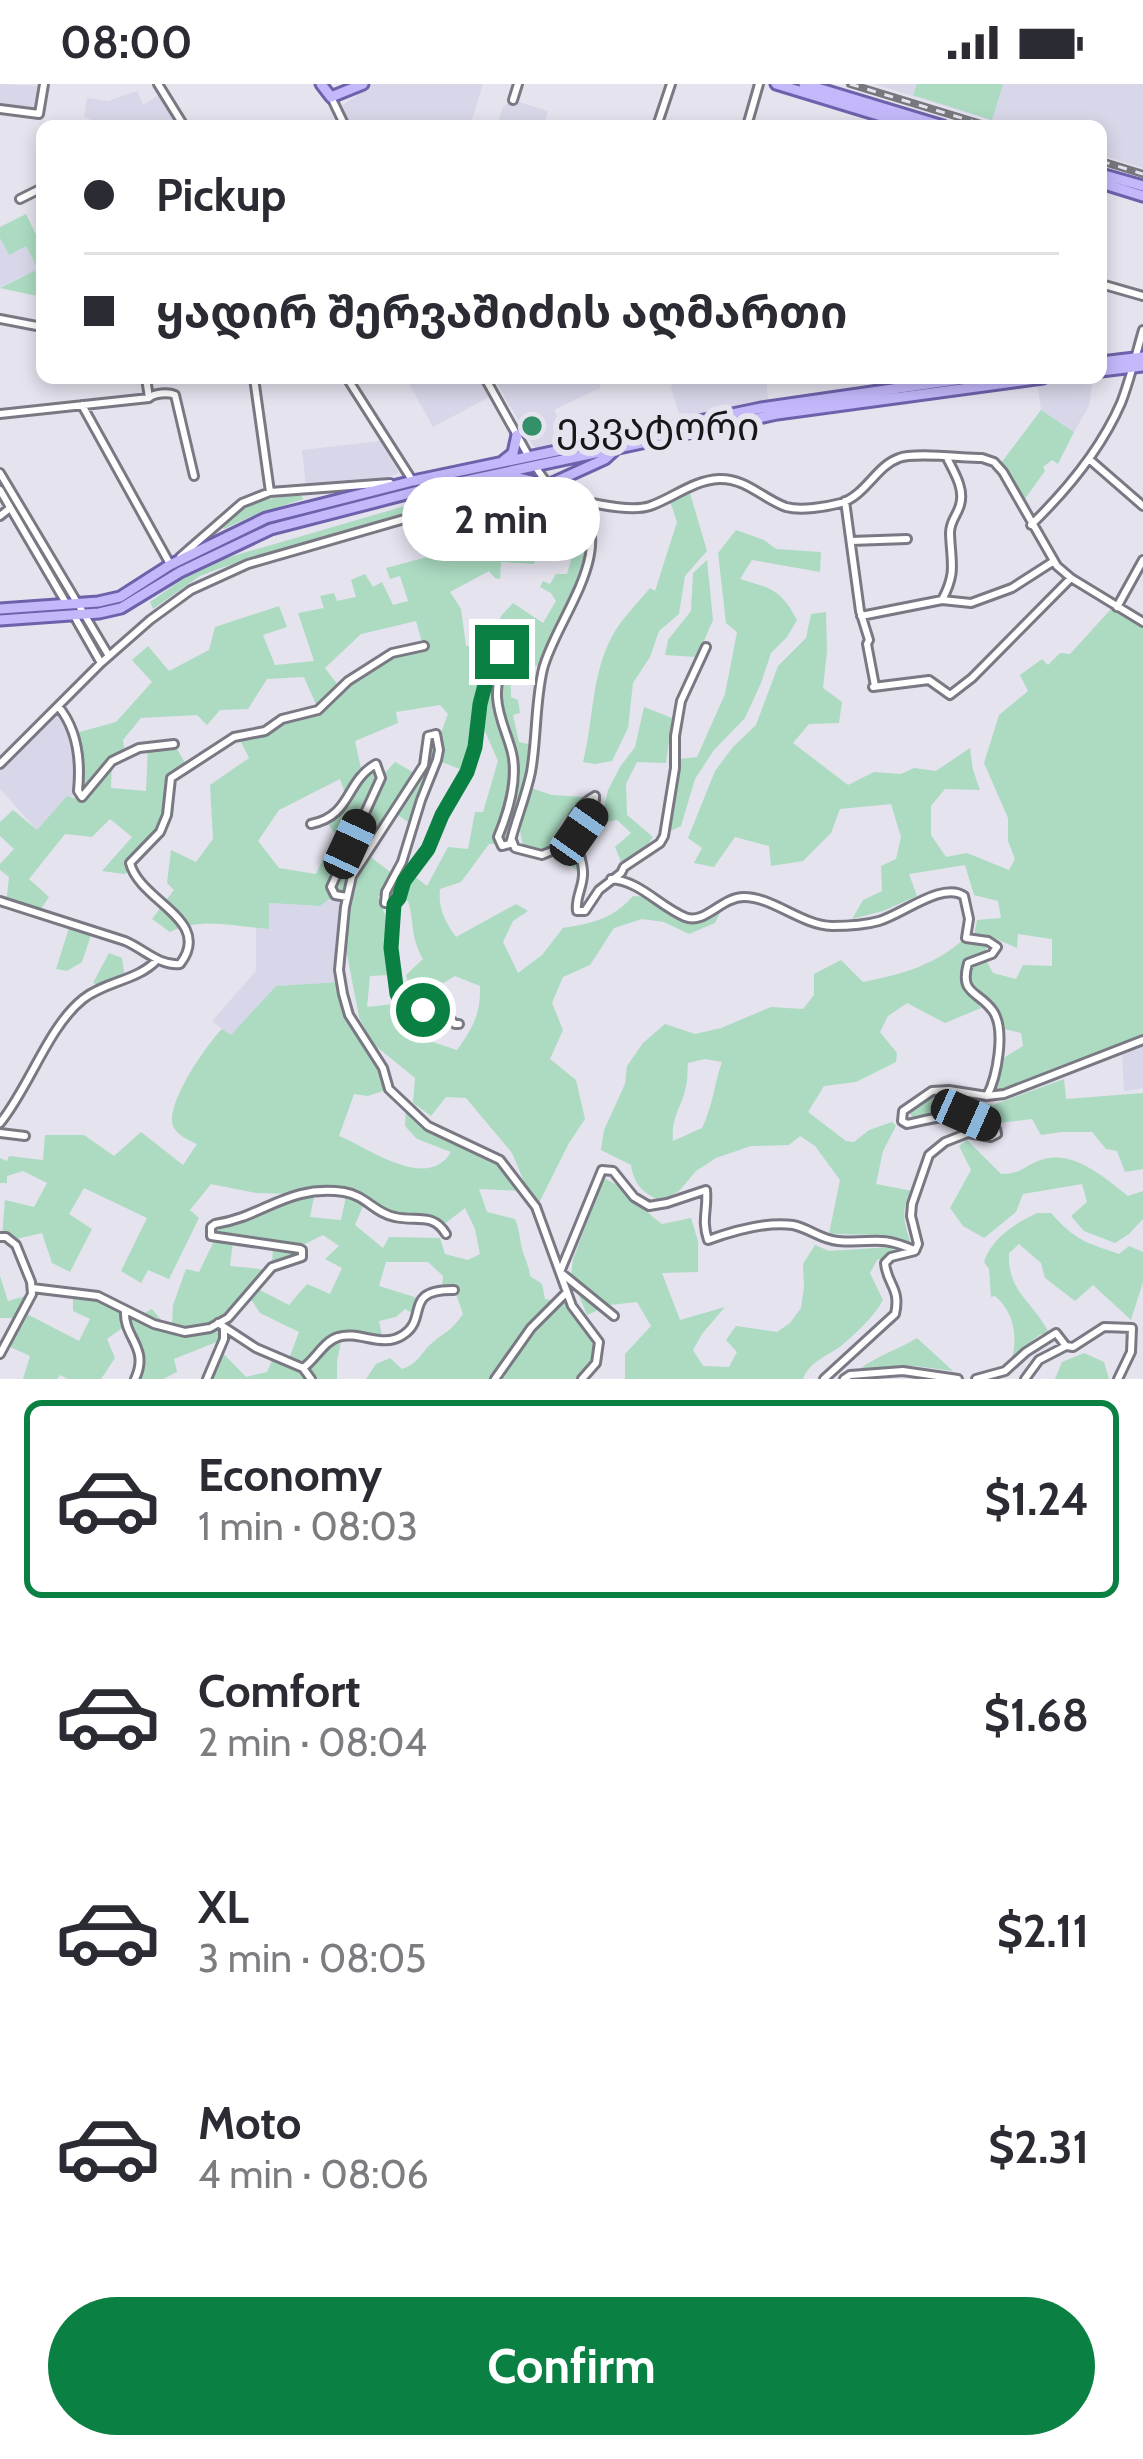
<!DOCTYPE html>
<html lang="en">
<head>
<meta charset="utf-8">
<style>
  :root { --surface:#fff; --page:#f2f2f3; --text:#2b2b33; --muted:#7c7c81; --line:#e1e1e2; --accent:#0b8043 }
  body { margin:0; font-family:Cabin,"Noto Sans Georgian",sans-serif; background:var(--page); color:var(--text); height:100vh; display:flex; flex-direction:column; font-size:45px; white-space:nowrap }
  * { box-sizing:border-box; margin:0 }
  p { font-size:39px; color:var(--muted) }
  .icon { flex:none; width:66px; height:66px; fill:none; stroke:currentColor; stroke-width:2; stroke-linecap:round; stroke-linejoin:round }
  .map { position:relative; height:1295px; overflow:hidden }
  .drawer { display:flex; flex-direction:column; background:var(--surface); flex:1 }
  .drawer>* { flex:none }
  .hud { position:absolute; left:36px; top:36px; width:1071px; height:264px; border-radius:18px; box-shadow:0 6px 18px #0003; display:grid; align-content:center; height:264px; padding:0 48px; background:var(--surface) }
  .end { position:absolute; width:54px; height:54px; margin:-27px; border:15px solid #0b8043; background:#fff; box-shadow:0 0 0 6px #fff }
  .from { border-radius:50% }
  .bubble { position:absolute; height:84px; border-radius:42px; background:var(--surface); box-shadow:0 6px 18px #0003; font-size:39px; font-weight:800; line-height:84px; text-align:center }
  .car { position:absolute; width:36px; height:72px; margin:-36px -18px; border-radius:15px; box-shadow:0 0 9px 3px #0007; background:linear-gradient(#222 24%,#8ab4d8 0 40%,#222 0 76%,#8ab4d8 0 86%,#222 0) }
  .hud b { display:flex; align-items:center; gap:42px; height:114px; font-size:45px }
  .hud b+b { border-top:3px solid var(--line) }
  .hud i { width:30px; height:30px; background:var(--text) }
  ul { padding:21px 0 0; list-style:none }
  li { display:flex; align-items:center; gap:36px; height:198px; margin:0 24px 18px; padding:0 24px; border:6px solid transparent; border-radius:18px }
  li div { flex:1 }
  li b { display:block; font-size:45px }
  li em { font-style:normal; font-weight:800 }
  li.active { border-color:var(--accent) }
  li>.icon { width:108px; height:108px; stroke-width:1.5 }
  .primary-button { display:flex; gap:24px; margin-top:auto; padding:24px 48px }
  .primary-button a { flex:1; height:138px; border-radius:72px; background:var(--accent); color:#fff; font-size:48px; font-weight:800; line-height:138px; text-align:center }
  .status { display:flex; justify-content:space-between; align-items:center; height:84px; padding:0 60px; background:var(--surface); direction:ltr }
  .status svg { height:33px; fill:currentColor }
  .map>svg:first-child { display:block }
</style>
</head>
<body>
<div class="status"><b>08:00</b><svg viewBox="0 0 49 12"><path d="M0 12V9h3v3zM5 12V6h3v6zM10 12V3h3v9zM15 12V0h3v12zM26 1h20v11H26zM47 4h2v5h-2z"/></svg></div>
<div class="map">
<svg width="1143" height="1295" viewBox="0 0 1143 1295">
  <rect width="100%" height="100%" fill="#e4e3ee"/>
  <path fill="#d8d7e9" d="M0 0 43 2 38 26 0 21Z
    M373 0H483L470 42H352L341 22Z
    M874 0H1143V84L1101 71V42H1008Z
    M137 7 143 21 161 10 181 42H100L99 39 84 33 87 14 108 17Z
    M513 16 548 27 544 42H497L503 23Z
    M0 154 9 170 26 161 38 185 0 203Z
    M406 294H478L489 313 433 343Z
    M494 294H601L600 304 554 326 570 358 537 365 533 362Z
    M674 294H766L768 316 757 321 680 333 671 304Z
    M1093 294 1089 322 1074 348 1041 326 1037 295Z
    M380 357 399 389 383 394 306 402 302 366Z
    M56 630 61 634 76 671 75 696 73 712 67 713 37 746 0 705V687Z
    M335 811 347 813 341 898 276 902 231 952 212 937 256 887V844H269L268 819 320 822Z
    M1143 960V1004L1124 1007 1122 968Z"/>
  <path fill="#acdbc2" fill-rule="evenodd" d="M917 0H1003L992 36 913 11Z
    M26 130 42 163V213L0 204 38 185 26 162 9 171 0 154V143Z
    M1041 326 1074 348 1058 380 1052 376 1043 383 1045 387 1022 419 998 383Z
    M508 396C494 406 471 408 455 414 377 442 296 460 218 485L200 492 153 525 150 518 184 494 216 477 477 401Z
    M690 409 707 467 685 492 679 530 659 547 650 573 633 599 628 644 612 677 595 680 583 678C594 635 591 588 614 549 623 533 638 519 650 504L655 507 677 438 670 417Z
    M291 412H302L303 415 250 433 224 445 223 443C240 421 264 414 291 412Z
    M557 435 584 442 587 461 581 496 575 515 560 535 541 582 510 580 511 613 518 616 520 629 513 631 519 658 533 661 530 689 510 760H489L461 798 440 805C438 825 445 838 456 853L516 820 528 827 513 837 503 858 518 889 542 871 563 844C593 839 613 835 633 812L649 813 664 826 694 839 706 835 722 824 715 839 689 850 664 838 642 835 614 844 590 881 563 893 552 919 563 946 550 975 576 996 585 1035 569 1059 539 1119 525 1100 512 1069 466 1014 446 1013 431 1032 413 1019 415 994 372 959 359 933 346 865 341 863 346 813 335 811 320 822 269 819V845C236 843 202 832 170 848L152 835 174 806 167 799 171 766 196 778 213 755 210 701 249 674 238 652 265 647 282 635 318 625 304 593 267 595 248 625 220 626 207 641 197 631 141 634 123 656 125 670 112 677 111 704 146 707 148 663 174 660 187 682 171 694C166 738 166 743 133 773L132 787 124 790 102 787 132 753 110 735 92 753 65 750 29 795 49 813 37 831 6 821 9 793 0 786V780L14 765 0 752V738L13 726 37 746 67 712 82 716 90 712 100 691 81 710 82 671 76 649 116 638 152 598 132 576 148 562 169 587 209 566 215 543 279 522 287 543 263 551 275 581 314 577 298 529 324 524 320 512 334 509 337 517 356 513 351 496 365 490 373 503 382 498 393 521 408 517 400 492 390 495 386 484 431 472 453 457 465 462 519 447 521 437 556 441ZM542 455 575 462 567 490H556L550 500 543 497 540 503 551 509 556 517 543 539 513 519 501 532 495 556 489 563 466 562 461 525 450 508 489 487 495 494 500 495 501 478 534 480ZM416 537 423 562 392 569 340 604 325 584 361 550ZM440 621 448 630 439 654 428 652 424 681 418 691 395 678 381 693 376 680 362 689 355 657 398 639 396 628ZM480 636 498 677 483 728H475L468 765 448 763 427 802 410 789 402 778 394 791 367 770 395 729 414 742 437 676 467 688ZM340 695 347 714 326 737 335 750 316 790 279 784 258 757 279 726ZM378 812H383L389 821 400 814 408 817C415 841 410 852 423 875L406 891 413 917 455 892 480 902C481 929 473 944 457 966L420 954 395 930 394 920 367 923 370 892 389 891 385 831Z
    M736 446 764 456 776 465 821 468 820 488 752 476 740 495C770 504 781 505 797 536L787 553 771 569 761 599 745 634 714 666 695 695 681 742 669 748 679 675 697 673 725 610 737 548 726 539 718 469Z
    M707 476 713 536 697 573 665 571 668 556 691 527 693 489Z
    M1112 524 1143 542V954L995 1010 1002 975 1023 962 1021 949 1004 945C1002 938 1000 931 996 924 984 904 964 911 973 881L986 876 993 889 1016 895 1023 881 1052 882V855L1018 850 1017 864 994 854 974 852 977 836 1001 834 998 817 974 811 965 781 909 790 917 812 883 827 852 835 863 816 882 807 881 782 896 775 901 753 891 720 840 725 831 749 803 777 771 782 769 762 735 753 714 783 694 779 702 764 688 754 715 687 733 663 756 641 778 582 806 554 811 530 826 528 827 567 823 604 842 618 839 639 809 640 793 659 848 701 874 688 901 690 914 684 936 687 970 664 973 686 980 706 945 705 931 722V751L946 773 967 769 1009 786 1015 775 1008 757V734L984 679 999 631 1028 607 1020 591 1042 575 1048 581 1060 569 1070 570Z
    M644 623 672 634 666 679 637 678 626 700 627 731 653 753 643 767 622 780 615 763 631 749 617 736 591 740 604 723 608 706 620 683 635 663Z
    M531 704 552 711 584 713C580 723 575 724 567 732 559 740 556 752 552 763L542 765 523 761 520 747Z
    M591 720 592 724C574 750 575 760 580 790L565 776H554L570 743Z
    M70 841 92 848 82 878 67 887 56 885Z
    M964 855 987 860V865L963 880 961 898 981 924 945 939 907 919 888 932 880 948 897 969 896 978 856 998 824 1002 808 1028 846 1057 854 1058 869 1046 892 1038 896 1042 883 1067 876 1100 912 1107C899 1126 905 1140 911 1161L887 1151 829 1150 840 1096 815 1062 800 1052 789 1061 751 1062 716 1074 696 1087 679 1107 661 1117C643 1109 634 1101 631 1081L601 1066 604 1046 625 1000 627 982 643 959 665 940 695 950 721 944 771 923 803 925 814 911V890L841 876 863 898C902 890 934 882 964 855ZM705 975 722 978C714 1000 713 1022 702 1044L673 1057C671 1031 682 1024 686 1002 688 995 687 987 688 979Z
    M109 869 122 874 125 895 104 903 93 899Z
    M341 898 349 931 383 984 389 1005 368 1012 354 1010 339 1052C369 1064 427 1108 451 1068L417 1055 405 1042 406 1021 428 1042 500 1076 522 1107 479 1105 487 1128 515 1135C519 1144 519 1150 521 1160 523 1172 529 1180 530 1192L542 1200 545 1215 557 1217 567 1208 566 1216 596 1263 594 1278 579 1295H366L376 1280 390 1274 402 1285C421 1278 419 1270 433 1258 448 1246 450 1248 463 1230L455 1207 442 1206 443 1192 428 1178H386L379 1202 421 1215 415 1231 405 1225 396 1233 379 1237 383 1257 342 1252 337 1278V1295H207L220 1266 246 1293 267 1288 274 1272 288 1277 299 1248 260 1229 248 1211 228 1234 219 1239 224 1244V1255L174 1275 177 1288 163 1295H135L140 1272 125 1242 107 1255 115 1274 101 1295H68L60 1291 57 1295H23L30 1272 6 1261 20 1234H0V1192L8 1217 32 1210 25 1229 79 1257 90 1235 73 1227V1208L140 1231 152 1225 162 1237 172 1241 173 1221 186 1185 199 1188 215 1155 211 1143 291 1110 256 1109 211 1100 190 1126 199 1134 169 1195 148 1186 141 1199 121 1187 147 1134 84 1104 69 1130 92 1145 70 1188 52 1179 42 1149 12 1156 2 1153 5 1116 34 1123 47 1099 23 1087 7 1092V1099H0V1074L7 1077 9 1072 43 1076 45 1051H84L114 1072 141 1048 183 1081 197 1060C188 1056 177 1051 173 1042 165 1020 207 960 222 945L231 951 276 902ZM315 1108H347L341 1136 310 1133ZM366 1115 394 1133 428 1134 442 1142 465 1124 475 1145 480 1170 468 1176 445 1170 440 1154 389 1153 383 1164 355 1141ZM323 1151 339 1162 325 1175 342 1184 330 1210 307 1200 289 1221 256 1204 270 1186 230 1182 233 1157 273 1162 272 1183 303 1170 299 1163Z
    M1064 995 1066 1015 1143 1009V1085L1125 1088 1117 1067 1106 1065 1092 1048H1062L1041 1051 1032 1035 998 1039 976 1028 956 1026 913 1035 910 1029 933 1010 993 1021Z
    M967 1056 1001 1090C1021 1090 1021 1084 1038 1077 1071 1063 1104 1093 1128 1112L1143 1107V1135L1129 1150 1115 1159 1084 1147 1071 1132 1087 1118 1082 1100 1023 1110 1016 1128 984 1154 963 1142 950 1124 971 1086 959 1062Z
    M604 1094C626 1104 643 1126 662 1140L691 1134 698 1157V1188L662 1189 680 1236 725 1223 702 1250 693 1266 703 1282 729 1283 737 1268 726 1256 736 1242 777 1248 790 1239 801 1224 804 1204 803 1180 815 1161 829 1167 890 1163 899 1170 877 1176 870 1189 883 1216C874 1233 856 1249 841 1262 826 1273 810 1277 803 1295H625V1270L651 1242 637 1218 610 1221 587 1231 571 1192 573 1175Z
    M1037 1129H1051C1076 1157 1085 1158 1119 1170L1129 1162 1143 1168V1198L1131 1236 1093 1201 1075 1217 1045 1194 1041 1179 1019 1160 1009 1169C1007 1208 1033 1217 1049 1249L1039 1251 1012 1274C1018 1251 1013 1227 995 1212L991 1213 989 1185 984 1178C992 1154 1014 1140 1037 1129Z
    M917 1254 953 1287 915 1282 870 1287 861 1284C879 1271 899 1265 917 1254Z
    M1084 1269 1104 1278 1109 1295H1055L1062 1278Z"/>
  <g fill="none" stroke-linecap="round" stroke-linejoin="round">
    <defs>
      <path id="minor" d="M158 0 184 42
        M331 13 345 42
        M513 16 518 0
        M0 25 39 30 44 0
        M574 42H586
        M657 42 671 0
        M747 42 759 0
        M20 115 42 104
        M1101 200 1143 212
        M0 235 42 243
        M146 294 149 314
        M254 294 270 408
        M347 294 412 396
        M485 294 528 371
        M82 321 170 480
        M0 330 149 314C154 309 168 308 175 311L194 392
        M1089 375 1143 422
        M535 382C540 389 545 398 552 404 570 417 629 429 650 422 673 414 694 396 719 395 746 394 763 415 786 423 801 427 826 423 841 419 866 411 876 382 899 374 914 368 963 374 982 374L994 378 1003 388 1057 482 1071 494 1143 538
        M0 389 109 572
        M0 406 66 519
        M573 413C623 462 556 534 543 585 535 619 537 654 531 688 526 712 516 736 510 760L502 762 498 753C508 729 518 695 512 669 507 649 498 633 497 613 496 594 505 573 499 556H495L489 563V585L480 620 475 663 467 688 442 731 428 765 404 797 399 814 394 820 385 819 386 808 402 778 421 716 437 676 439 666 436 650 428 652 424 681 352 792 345 823 339 886 343 910 349 931 383 984 389 1005 428 1042 500 1076 536 1123 572 1222 599 1258 596 1279 582 1295
        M845 417 860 527 869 556 867 560 875 602
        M0 432 10 424
        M1031 441C1067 406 1101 365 1121 319 1130 296 1136 270 1143 246
        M851 457 907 455
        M180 473 242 419 270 408 390 399
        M942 516C957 488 951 479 950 449 950 437 957 432 960 421 965 405 954 388 947 374
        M1117 523 1143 476
        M73 530 101 579
        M861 532 942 516 971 519 1012 504 1054 477
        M873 603 929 596 950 611 972 594 1071 494
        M58 622C78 646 81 677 78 707L82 713 112 677 139 664 174 660
        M0 680 101 579 150 536 191 506 248 480 526 400
        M595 712C596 729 585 733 579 748 574 761 583 775 583 788 584 802 575 813 577 827H585L599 806 621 789 624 783 660 759 664 752 675 684V652L681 617 706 563
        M311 740C352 732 345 697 376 680L381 694 331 803 335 811 347 813
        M512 756 515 764 542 771 554 766C567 747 574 723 595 712
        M611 795C640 797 659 822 685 833 705 841 721 813 744 813 773 813 801 841 832 842 847 842 865 841 879 837 903 830 943 797 964 812L969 835 966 854 988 857 997 863 992 870 968 879C959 911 978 906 993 927 1006 946 997 993 987 1012
        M0 817 125 857C144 865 159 882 180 880 214 836 140 818 130 779L160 748 167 731 171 694 234 653 265 647 282 635 318 626 348 597 392 569 424 562
        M394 820 391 864 399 915 410 924 440 925 455 940H459
        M0 1039C29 1004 48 943 83 915 106 897 137 897 157 876
        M0 1049 25 1052
        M0 1153H6L16 1161 31 1198 32 1210 0 1270
        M32 1204 98 1212 154 1240 185 1248 210 1244 228 1234 272 1183 302 1173V1166L300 1165 211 1152V1143L215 1140C263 1133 288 1100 344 1108 365 1111 376 1130 395 1133 416 1138 433 1128 446 1150
        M125 1226C123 1254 150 1263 135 1295
        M614 1232 560 1188 602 1086 613 1087 634 1113 649 1122 667 1119 706 1106C708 1126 701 1135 708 1156 733 1147 766 1137 793 1141 809 1144 821 1156 838 1157 873 1160 877 1150 914 1166
        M218 1239 256 1264 303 1284 311 1295
        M1066 1262 1073 1263 1104 1243 1132 1244 1131 1268 1118 1295
        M303 1284C315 1276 324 1257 338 1253 359 1246 382 1265 403 1251 429 1235 402 1205 454 1206
        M207 1295 224 1255V1244
        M495 1295 531 1244 567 1208
        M824 1295 895 1230C901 1204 887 1201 885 1179L891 1173 915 1167 918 1160 911 1132 912 1120 929 1071 945 1058 968 1049 991 1053 997 1050 996 1045C956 1027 949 1031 907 1040L902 1037 903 1027 932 1007 949 1006 987 1012 1004 1010 1143 956
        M844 1295 850 1291 903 1287 958 1295
        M976 1295 1005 1287 1026 1268 1056 1249 1066 1262 1039 1276 1025 1295"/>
      <path id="major" d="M321 0 331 13 363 0
        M776 0 914 42
        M804 0 943 42
        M1101 90 1143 102
        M1101 99 1143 112
        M1101 278 1143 273
        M1101 287 1143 282
        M503 377 513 369 517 351
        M505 391 548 401 605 375 616 365
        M0 525 98 518 120 513 170 481 266 434 413 397 761 324 969 294
        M0 536 99 529 121 524 180 488 271 445 418 407 777 330 1043 294"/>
    </defs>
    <use href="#minor" stroke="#7a7983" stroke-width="12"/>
    <use href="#major" stroke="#6e61ab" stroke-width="15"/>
    <use href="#minor" stroke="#fff" stroke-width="6"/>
    <use href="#major" stroke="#c4b8fb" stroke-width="9"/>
    <defs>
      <path id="rail" d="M850 0 988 42
        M1101 77 1143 90"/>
    </defs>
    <use href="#rail" stroke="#78777e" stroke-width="8"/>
    <use href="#rail" stroke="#e4e3ee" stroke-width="3" stroke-dasharray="9" stroke-linecap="butt"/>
  </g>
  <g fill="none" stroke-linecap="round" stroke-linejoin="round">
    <path stroke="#0b8043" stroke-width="15" d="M423 926 404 921 397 910 391 864 394 820 399 814 404 797 428 765 442 731 467 688 475 663 480 620 489 585 491 558 500 556 502 568"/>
  </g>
  <circle fill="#339068" stroke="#e4e3ee" stroke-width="4.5" cx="532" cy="342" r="12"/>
  <g text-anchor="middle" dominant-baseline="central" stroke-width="12" stroke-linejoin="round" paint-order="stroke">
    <g font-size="39" fill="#17171a" stroke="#e4e3ee" text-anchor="start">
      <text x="556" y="342">ეკვატორი</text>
    </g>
  </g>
</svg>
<i class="end from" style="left:423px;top:926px"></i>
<i class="end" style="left:502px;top:568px"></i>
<div class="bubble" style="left:402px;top:393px;width:198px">2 min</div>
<i class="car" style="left:579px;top:748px;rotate:35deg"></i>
<i class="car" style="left:350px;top:760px;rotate:25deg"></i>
<i class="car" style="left:966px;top:1031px;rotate:114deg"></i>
<div class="hud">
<b><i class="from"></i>Pickup</b>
<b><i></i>ყადირ შერვაშიძის აღმართი</b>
</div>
</div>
<section class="drawer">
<ul>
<li class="active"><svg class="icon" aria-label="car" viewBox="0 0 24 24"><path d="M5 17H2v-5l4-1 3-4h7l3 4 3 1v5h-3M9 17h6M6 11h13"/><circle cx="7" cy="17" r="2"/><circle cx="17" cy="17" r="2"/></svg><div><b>Economy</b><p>1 min · 08:03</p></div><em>$1.24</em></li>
<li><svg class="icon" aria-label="car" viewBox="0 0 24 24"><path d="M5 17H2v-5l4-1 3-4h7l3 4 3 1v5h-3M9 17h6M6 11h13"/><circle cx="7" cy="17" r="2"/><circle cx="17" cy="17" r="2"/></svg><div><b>Comfort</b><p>2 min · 08:04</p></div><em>$1.68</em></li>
<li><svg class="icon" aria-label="car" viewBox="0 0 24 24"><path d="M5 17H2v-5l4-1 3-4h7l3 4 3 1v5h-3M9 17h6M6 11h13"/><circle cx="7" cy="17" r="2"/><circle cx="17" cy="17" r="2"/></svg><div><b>XL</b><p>3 min · 08:05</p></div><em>$2.11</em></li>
<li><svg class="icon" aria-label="car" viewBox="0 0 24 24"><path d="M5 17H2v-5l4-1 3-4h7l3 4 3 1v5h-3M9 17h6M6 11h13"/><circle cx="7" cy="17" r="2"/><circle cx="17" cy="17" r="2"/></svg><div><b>Moto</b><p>4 min · 08:06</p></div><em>$2.31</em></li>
</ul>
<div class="primary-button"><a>Confirm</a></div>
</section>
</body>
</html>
